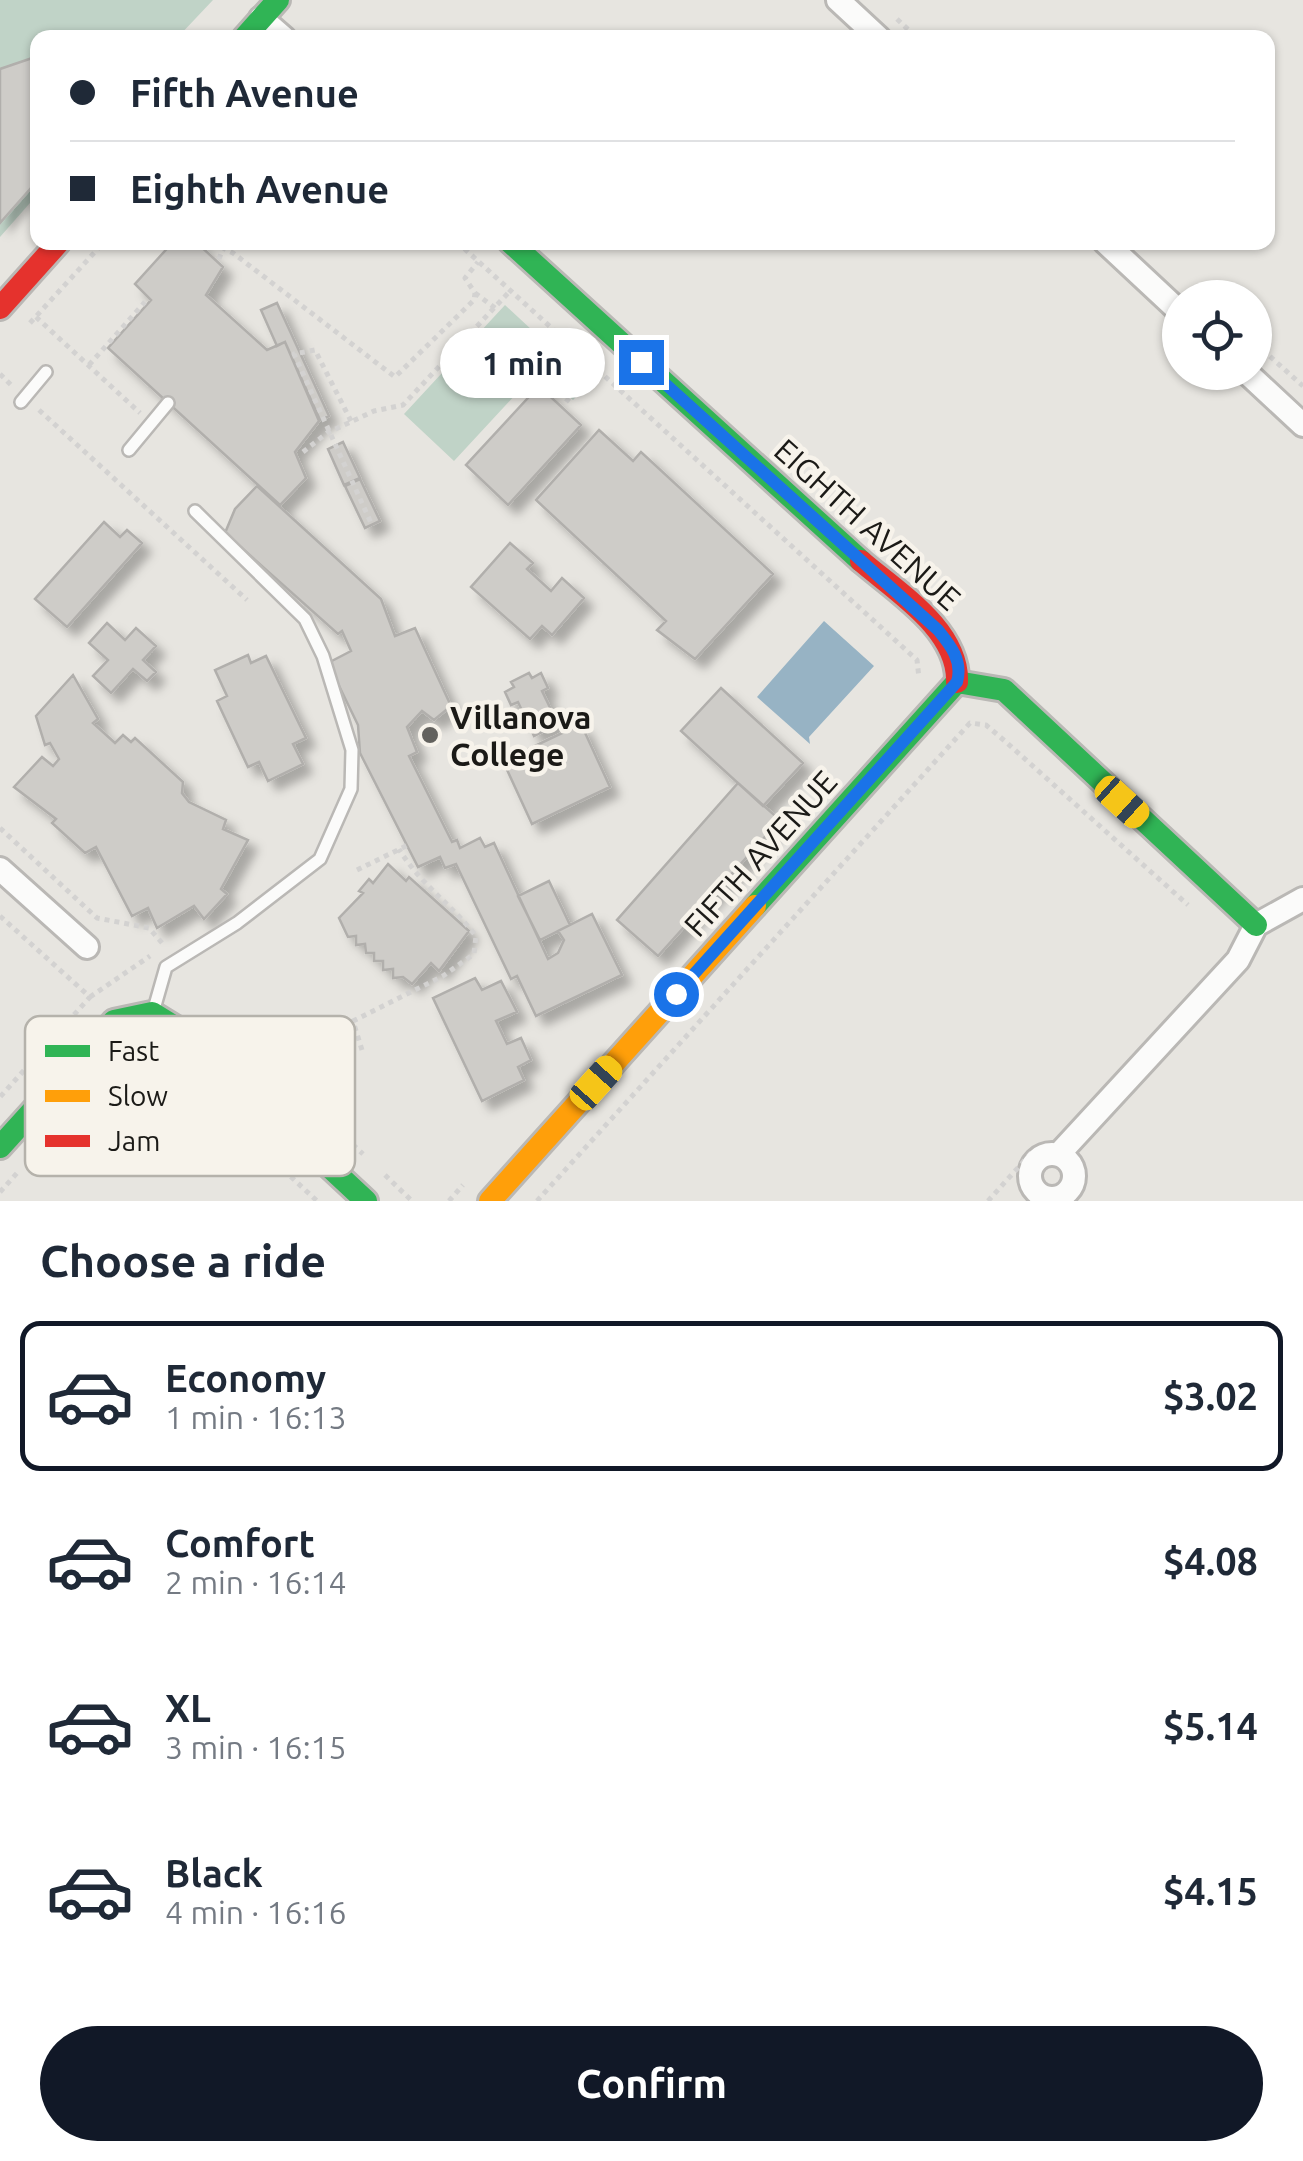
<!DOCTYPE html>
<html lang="en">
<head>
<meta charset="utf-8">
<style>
  :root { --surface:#fff; --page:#f6f6f7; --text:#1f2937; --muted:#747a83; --line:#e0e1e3; --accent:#111827 }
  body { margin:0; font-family:Ubuntu,sans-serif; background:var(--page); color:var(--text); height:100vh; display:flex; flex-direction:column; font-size:38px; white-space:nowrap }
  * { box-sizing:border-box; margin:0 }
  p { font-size:32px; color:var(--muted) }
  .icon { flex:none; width:55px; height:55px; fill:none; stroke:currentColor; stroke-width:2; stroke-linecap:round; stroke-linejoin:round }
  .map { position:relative; height:1201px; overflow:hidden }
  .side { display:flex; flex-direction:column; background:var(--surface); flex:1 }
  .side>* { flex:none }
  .hud { position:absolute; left:30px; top:30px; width:1245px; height:220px; border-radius:20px; box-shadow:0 2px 8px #0004; display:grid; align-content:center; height:220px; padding:0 40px; background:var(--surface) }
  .tools { position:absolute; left:1162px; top:280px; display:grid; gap:20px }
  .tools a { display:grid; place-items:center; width:110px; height:110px; border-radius:50%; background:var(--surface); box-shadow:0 2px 8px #0004; font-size:50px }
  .end { position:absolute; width:45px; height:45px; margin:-22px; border:12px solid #1a73e8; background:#fff; box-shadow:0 0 0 5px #fff }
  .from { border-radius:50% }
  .bubble { position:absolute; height:70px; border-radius:35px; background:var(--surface); box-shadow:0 2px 8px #0004; font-size:32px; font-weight:700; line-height:70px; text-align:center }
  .car { position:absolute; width:30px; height:60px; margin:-30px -15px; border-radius:12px; box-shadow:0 0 8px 2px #0007; background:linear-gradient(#f5c518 24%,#345 0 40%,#f5c518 0 76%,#345 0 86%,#f5c518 0) }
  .hud b { display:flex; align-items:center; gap:35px; height:95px; font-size:38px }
  .hud b+b { border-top:2px solid var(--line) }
  .hud i { width:25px; height:25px; background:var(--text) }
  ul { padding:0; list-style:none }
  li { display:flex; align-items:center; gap:30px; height:150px; margin:0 20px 15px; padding:0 20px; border:5px solid transparent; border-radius:20px }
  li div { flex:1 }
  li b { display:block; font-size:38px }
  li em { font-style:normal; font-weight:700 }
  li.current { border-color:var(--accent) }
  li>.icon { width:90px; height:90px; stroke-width:1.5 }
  h2 { padding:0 40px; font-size:45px; line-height:120px }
  .primary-button { display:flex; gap:20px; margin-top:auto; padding:20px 40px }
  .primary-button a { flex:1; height:115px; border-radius:60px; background:var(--accent); color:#fff; font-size:40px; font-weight:700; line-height:115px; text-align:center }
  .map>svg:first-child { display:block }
</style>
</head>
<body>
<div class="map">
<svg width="1303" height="1201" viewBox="0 0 1303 1201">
  <defs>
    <filter id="shadow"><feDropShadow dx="9" dy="9" stdDeviation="5" flood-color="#0004"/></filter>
  </defs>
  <rect width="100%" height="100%" fill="#e7e5e0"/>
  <path fill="#c0d3c7" d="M0 0H213L178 37 38 38 37 195 0 237Z
    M505 305 589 383 573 400 540 370 554 353 454 461 404 414Z"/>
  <path fill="#97b3c4" d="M824 621 874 666 809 737 810 744 757 697Z"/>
  <path fill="#ceccc8" stroke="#b1afac" stroke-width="2.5" filter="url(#shadow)" d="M38 56V180L0 223V69Z
    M173 242H196L223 267 206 295 267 350 285 342 319 421 295 452 306 478 280 505 108 348 151 300 135 284Z
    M277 303 329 416 320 420 285 342 277 346 261 310Z
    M539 386 581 425 508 505 466 465Z
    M599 430 633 461 641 452 773 574 695 659 657 630 666 621 536 500Z
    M343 442 360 478 344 485 328 449Z
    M360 479 380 521 365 528 345 486Z
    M257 486 381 599 395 636 415 628 451 706 434 720 422 711 407 727 417 752 409 756 452 842 457 840 460 848 480 838 485 847 494 843 548 959 558 953 564 940 558 931 592 914 622 975 536 1016 517 976 511 979 456 864 445 868 440 857 418 867 360 753 358 725 328 663 351 651 342 631 338 634 225 533 235 509Z
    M104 522 120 537 127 530 142 543 67 627 35 599Z
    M510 543 533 563 527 569 551 591 562 578 584 598 552 635 542 626 530 639 471 587Z
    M107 623 125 640 136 628 156 646 143 660 156 672 147 681 133 669 111 693 93 676 108 660 89 643Z
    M248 655 251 663 266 656 306 738 293 744 303 764 268 781 259 762 248 767 217 701 227 696 215 670Z
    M529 673 532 678 541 673 548 688 542 691 558 724 534 736 518 702 511 705 505 692 514 687 511 682Z
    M73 675 98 719 93 723 115 743 123 735 131 742 135 738 183 782 182 793 189 802 226 820 223 829 248 840 221 889 227 894 204 919 194 906 157 928 148 908 132 916 96 847 85 853 52 823 56 819 14 787 42 757 53 766 59 759 50 743 45 745 36 716Z
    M721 688 803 763 763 806 681 731Z
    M581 724 610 787 532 824 503 761Z
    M738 783 780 820 658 956 617 920Z
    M388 864 406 881 409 877 469 931 439 971 431 963 412 984 403 977 393 978V969L383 970V961H374V953H366L365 944 356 945V936L348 937 339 918 363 893 359 891 369 879 373 883Z
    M549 881 570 925 540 940 518 896Z
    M475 978 482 990 501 981 517 1012 496 1021 507 1044 521 1038 531 1060 518 1067 524 1080 482 1101 433 998Z"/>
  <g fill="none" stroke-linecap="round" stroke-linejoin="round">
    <defs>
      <path id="lane" d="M21 402 46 372
        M129 450 168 403
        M154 1009 166 967 237 923 320 859 351 789 352 750 323 656 305 619 195 511"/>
      <path id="street" d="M838 0 879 38
        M261 18 284 38
        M1105 242 1180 312
        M1246 372 1303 425
        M0 869 87 947
        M1030 1176a22 22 0 1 1 44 0a22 22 0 1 1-44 0Z
        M1058 1155 1238 960 1256 925 1303 899"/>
      <path id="fast" d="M244 38 278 0
        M510 242 861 561
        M957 682 1004 690 1256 925
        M755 906 957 682
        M0 1147 114 1021 152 1013 188 1035 366 1201"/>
      <path id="slow" d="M490 1201 755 906"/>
      <path id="jam" d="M0 308 59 242
        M861 561C897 592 959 630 957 682"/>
    </defs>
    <use href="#lane" stroke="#bab8b5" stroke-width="16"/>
    <use href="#street" stroke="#bab8b5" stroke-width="28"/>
    <use href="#fast" stroke="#bab8b5" stroke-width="28"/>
    <use href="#slow" stroke="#bab8b5" stroke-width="28"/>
    <use href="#jam" stroke="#bab8b5" stroke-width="28"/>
    <path stroke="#d3d2d1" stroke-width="5" stroke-dasharray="5 5" stroke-linecap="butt" d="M897 19 917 38
      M457 242 917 660 919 678
      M219 259 223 248 233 253 395 377 474 300 475 293 465 278 478 262
      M1194 288 1205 298
      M475 293 495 308
      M36 317 140 413
      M30 323 104 242
      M1255 343 1303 386
      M89 365 145 302
      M0 374 12 386
      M534 374 570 402
      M39 410 247 600
      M351 421 315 350 294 354 372 525
      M303 452 327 433 374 411 403 405 510 291
      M0 828 97 918 149 928 164 945
      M357 870 408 845
      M0 916 90 997 0 1097
      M90 997 150 956
      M362 1050 353 1021 443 976 474 954 476 936C451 904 420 884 399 849
      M159 1054 317 1201
      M338 1131 363 1154
      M385 1175 412 1201
      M0 1192 18 1172
      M449 1201 463 1185
      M537 1201 970 723 986 725 1006 742 1188 905
      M988 1201 1033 1151"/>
    <use href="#lane" stroke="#fbfbfa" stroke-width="11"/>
    <use href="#street" stroke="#fbfbfa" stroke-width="22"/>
    <use href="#fast" stroke="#30b455" stroke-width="22"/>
    <use href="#slow" stroke="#ff9f0a" stroke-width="22"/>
    <use href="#jam" stroke="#e5322d" stroke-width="22"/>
  </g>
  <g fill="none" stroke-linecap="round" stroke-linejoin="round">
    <path stroke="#1a73e8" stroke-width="12" d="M641 362 938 630C951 646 963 661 957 682L676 994"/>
  </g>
  <circle fill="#62615d" stroke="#f7f3eb" stroke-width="4" cx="430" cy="735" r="10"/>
  <g text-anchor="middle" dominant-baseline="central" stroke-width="9" stroke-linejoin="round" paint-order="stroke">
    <g font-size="32" fill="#1b1a17" stroke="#f7f3eb">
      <text transform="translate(868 524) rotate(42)">EIGHTH AVENUE</text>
      <text transform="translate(760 853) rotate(-48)">FIFTH AVENUE</text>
    </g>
    <g font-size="32" font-weight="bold" fill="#1b1a17" stroke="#f7f3eb" text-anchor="start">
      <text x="450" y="717">Villanova<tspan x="450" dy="37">College</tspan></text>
    </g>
  </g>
  <rect x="25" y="1016" width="330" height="160" rx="15" fill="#f7f3eb" stroke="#b5b2ab" stroke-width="2.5"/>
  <rect x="45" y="1045" width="45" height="12" fill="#30b455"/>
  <rect x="45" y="1090" width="45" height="12" fill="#ff9f0a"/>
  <rect x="45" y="1135" width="45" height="12" fill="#e5322d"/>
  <g font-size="28" fill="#1b1a17">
    <text x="108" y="1061">Fast</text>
    <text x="108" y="1106">Slow</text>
    <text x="108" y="1151">Jam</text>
  </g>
</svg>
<div class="tools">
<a><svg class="icon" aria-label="locate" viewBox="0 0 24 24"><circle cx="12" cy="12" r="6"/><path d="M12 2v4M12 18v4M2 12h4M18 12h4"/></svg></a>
</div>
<i class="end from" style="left:676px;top:994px"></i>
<i class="end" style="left:641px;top:362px"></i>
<div class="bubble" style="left:440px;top:328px;width:165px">1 min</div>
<i class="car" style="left:1122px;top:802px;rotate:132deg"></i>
<i class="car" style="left:596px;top:1083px;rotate:42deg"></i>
<div class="hud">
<b><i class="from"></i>Fifth Avenue</b>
<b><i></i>Eighth Avenue</b>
</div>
</div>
<section class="side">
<h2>Choose a ride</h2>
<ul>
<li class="current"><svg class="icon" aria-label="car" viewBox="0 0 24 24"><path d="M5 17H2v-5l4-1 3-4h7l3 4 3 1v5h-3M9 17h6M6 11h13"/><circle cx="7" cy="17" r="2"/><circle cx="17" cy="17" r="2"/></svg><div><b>Economy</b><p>1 min · 16:13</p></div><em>$3.02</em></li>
<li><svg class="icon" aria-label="car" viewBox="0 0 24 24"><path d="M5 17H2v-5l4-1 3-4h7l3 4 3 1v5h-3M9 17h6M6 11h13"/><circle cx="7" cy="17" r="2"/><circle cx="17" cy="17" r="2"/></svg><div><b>Comfort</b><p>2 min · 16:14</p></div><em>$4.08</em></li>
<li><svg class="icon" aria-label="car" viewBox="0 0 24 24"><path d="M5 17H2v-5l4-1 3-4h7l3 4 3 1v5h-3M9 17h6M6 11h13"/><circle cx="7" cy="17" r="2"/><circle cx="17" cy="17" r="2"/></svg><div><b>XL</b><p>3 min · 16:15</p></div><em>$5.14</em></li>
<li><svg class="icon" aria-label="car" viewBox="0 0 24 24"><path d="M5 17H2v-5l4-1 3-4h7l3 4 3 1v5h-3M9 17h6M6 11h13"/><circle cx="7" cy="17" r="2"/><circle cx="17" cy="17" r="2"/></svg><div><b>Black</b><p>4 min · 16:16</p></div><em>$4.15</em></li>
</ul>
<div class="primary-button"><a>Confirm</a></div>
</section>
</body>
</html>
